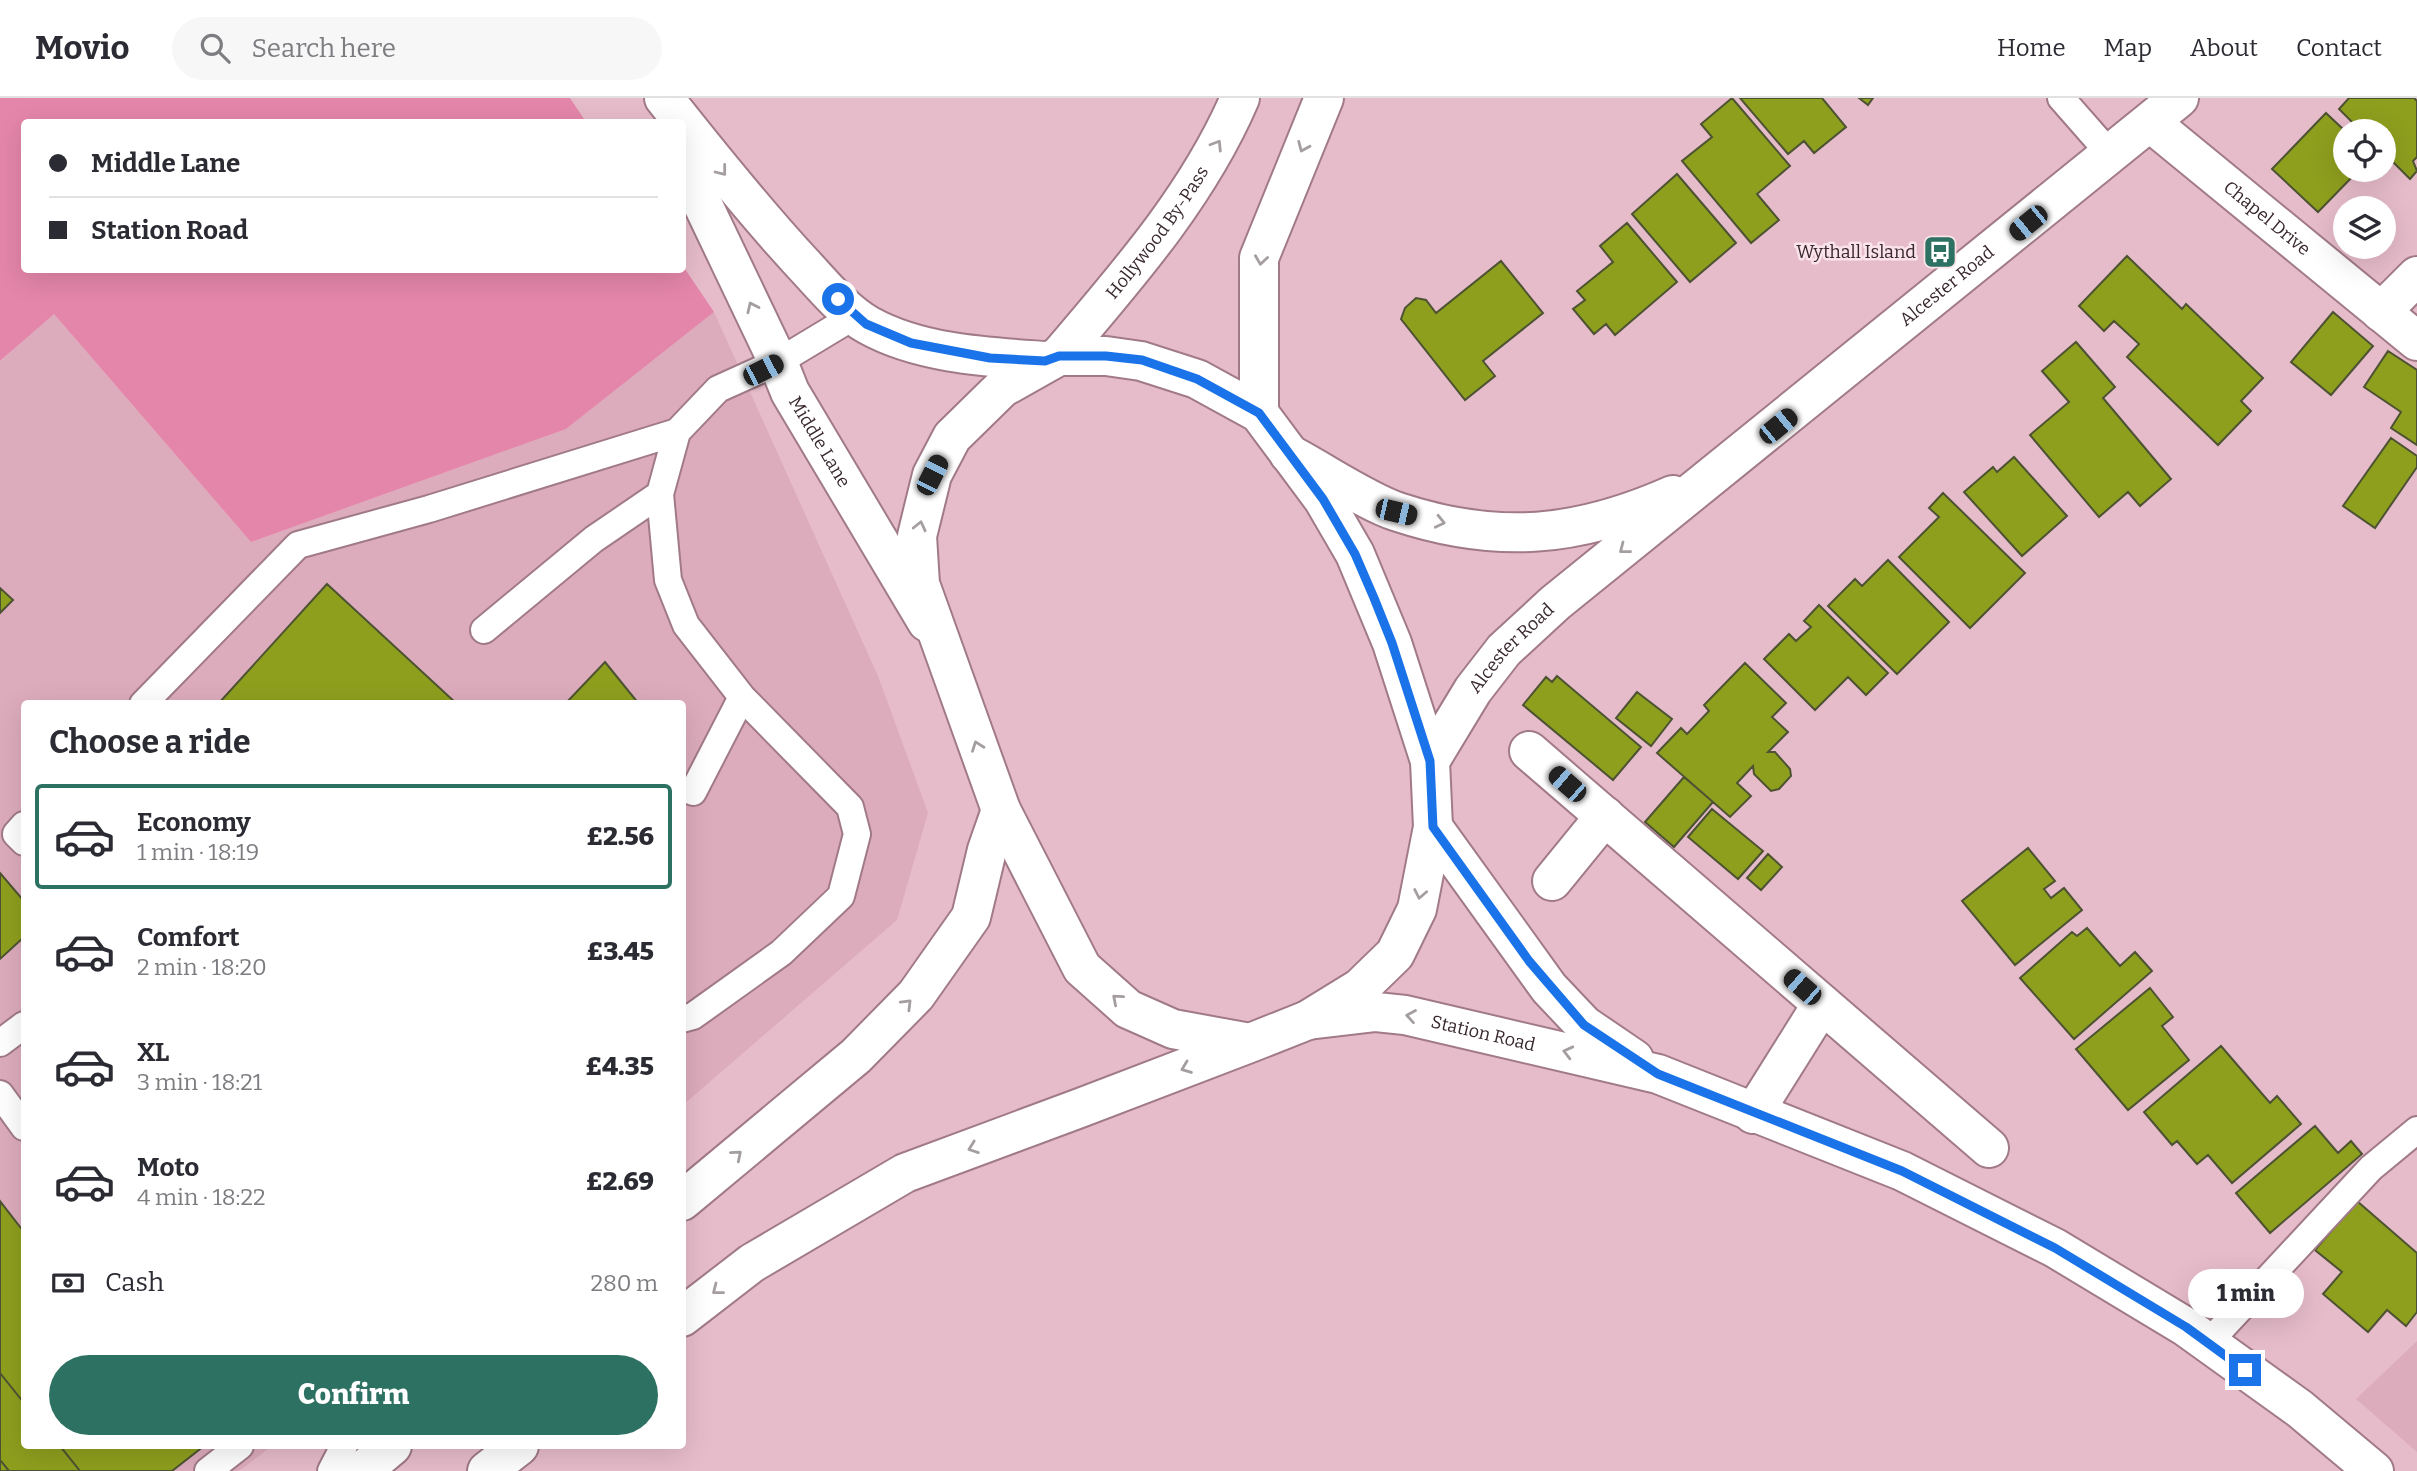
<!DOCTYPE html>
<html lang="en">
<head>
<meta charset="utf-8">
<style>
  :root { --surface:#fff; --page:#f7f7f7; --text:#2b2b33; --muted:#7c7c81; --line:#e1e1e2; --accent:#2d7162 }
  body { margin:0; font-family:Bitter,serif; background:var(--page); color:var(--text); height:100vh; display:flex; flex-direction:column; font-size:26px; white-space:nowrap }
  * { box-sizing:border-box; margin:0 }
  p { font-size:23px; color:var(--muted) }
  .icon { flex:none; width:38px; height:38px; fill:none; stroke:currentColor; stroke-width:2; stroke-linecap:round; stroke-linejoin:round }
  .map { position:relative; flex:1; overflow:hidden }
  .sheet { position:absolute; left:21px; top:602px; width:665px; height:749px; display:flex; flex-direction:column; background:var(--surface); border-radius:7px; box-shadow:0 7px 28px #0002 }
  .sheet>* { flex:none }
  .hud { position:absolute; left:21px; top:21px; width:665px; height:154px; border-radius:7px; box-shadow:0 7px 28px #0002; display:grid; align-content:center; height:154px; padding:0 28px; background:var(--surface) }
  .fabs { position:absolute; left:2333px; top:21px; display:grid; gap:14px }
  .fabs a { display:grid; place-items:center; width:63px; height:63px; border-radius:50%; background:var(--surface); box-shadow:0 7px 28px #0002; font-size:35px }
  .end { position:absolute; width:32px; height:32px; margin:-16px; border:9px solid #1a73e8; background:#fff; box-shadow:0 0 0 4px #fff }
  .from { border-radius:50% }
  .bubble { position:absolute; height:49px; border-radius:24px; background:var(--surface); box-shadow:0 7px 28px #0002; font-size:23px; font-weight:800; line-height:49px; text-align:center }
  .car { position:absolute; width:21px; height:42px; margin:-21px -10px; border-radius:9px; box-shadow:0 0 5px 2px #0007; background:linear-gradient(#222 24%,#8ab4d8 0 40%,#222 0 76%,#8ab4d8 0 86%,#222 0) }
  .hud b { display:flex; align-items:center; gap:24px; height:66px; font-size:26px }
  .hud b+b { border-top:2px solid var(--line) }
  .hud i { width:18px; height:18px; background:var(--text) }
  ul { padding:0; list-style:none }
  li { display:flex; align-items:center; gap:21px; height:105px; margin:0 14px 10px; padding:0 14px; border:4px solid transparent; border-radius:7px }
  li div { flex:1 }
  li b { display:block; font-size:26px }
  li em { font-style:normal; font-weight:800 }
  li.on { border-color:var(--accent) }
  li>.icon { width:63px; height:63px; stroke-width:1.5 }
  h2 { padding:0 28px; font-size:32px; line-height:84px }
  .pay { display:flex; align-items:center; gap:18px; height:77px; padding:0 28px; font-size:26px }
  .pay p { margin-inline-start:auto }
  .action { display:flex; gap:14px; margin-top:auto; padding:14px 28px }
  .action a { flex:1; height:80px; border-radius:42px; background:var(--accent); color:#fff; font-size:28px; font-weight:800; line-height:80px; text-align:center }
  header { display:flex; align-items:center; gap:42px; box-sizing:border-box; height:98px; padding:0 35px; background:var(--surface); border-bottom:2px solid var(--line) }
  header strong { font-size:33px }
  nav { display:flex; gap:38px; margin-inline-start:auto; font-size:24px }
  .search { width:490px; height:63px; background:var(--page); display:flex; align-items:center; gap:18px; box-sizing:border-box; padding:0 24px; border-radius:38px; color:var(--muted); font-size:26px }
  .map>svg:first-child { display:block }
</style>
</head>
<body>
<header>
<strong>Movio</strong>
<div class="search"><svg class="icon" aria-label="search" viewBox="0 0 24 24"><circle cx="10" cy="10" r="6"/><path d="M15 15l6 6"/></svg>Search here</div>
<nav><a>Home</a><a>Map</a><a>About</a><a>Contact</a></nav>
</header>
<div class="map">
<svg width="2417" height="1373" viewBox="0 0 2417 1373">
  <rect width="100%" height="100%" fill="#e7bcca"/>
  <path fill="#ddacbc" d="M714 214 878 578 928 715 897 822 683 1007 682 606H24V1348H272L239 1373H0V264L53 215 251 444 566 331Z
    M2417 1243V1354L2356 1301Z"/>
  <path fill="#e486a9" d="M0 0H570L586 24H24V172H682L683 168 714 214 566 331 251 444 54 216 0 263Z"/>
  <path fill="#8e9f1e" stroke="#4d5332" stroke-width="2" d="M1732 0 1790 68 1757 96 1779 122 1751 145 1682 63 1712 39 1701 26Z
    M1740 0H1822L1846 29 1814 55 1804 43 1788 56Z
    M1859 0H1873L1868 7Z
    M2349 0H2414L2417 3V59L2413 63 2417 73 2410 81 2384 55V33H2361L2339 11Z
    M2326 15 2345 33V72H2359L2318 114 2272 71Z
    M1677 76 1736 145 1690 184 1632 116Z
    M1627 125 1677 184 1615 237 1606 226 1594 236 1573 211 1585 202 1577 193 1613 164 1600 148Z
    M2127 158 2182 211 2186 206 2263 280 2241 303 2251 313 2218 347 2127 259 2139 246 2114 223 2104 233 2079 208Z
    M1501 163 1543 215 1483 263 1495 278 1465 302 1401 221 1405 210 1416 200 1426 202 1436 215Z
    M2333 214 2373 248 2331 297 2291 264Z
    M2076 244 2115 289 2103 300 2171 381 2140 408 2128 394 2099 419 2030 337 2069 304 2042 273Z
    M2388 253 2417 272V347L2391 330 2401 314 2364 289Z
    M2391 340 2417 358V369L2375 430 2343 408Z
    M2014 359 2067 418 2022 458 1964 394 1993 369 1997 374Z
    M1943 395 2025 475 1970 530 1899 459 1939 419 1929 410Z
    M1888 462 1949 524 1897 576 1828 508 1855 481 1862 488Z
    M327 486 457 606H218Z
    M0 490 13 502 0 515Z
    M1819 507 1888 575 1866 597 1848 579 1815 612 1764 561 1789 536 1796 543 1811 529 1804 523Z
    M605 564 639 606H565Z
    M1745 565 1786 605 1772 619 1788 634 1768 654H1775L1790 671 1791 678 1779 691 1771 693 1754 676 1753 668 1737 685 1751 698 1730 719 1657 655 1681 630 1687 636 1709 613 1704 607Z
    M1557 578 1641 649 1613 682 1523 607 1546 579 1552 584Z
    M1637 594 1672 621 1651 648 1616 620Z
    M1684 679 1713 704 1674 749 1645 724Z
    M1712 711 1763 753 1738 781 1688 739Z
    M2028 750 2055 783 2044 791 2051 800 2064 790 2082 812 2015 867 1962 803Z
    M1768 756 1782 769 1761 792 1747 780Z
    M0 775 24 803V839L0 861Z
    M2087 830 2120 868 2135 854 2152 873 2074 941 2020 880 2072 834 2077 838Z
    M2150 890 2173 919 2162 928 2189 962 2128 1012 2076 951Z
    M2221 948 2270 1005 2277 998 2301 1026 2232 1085 2208 1057 2197 1066 2177 1043 2172 1047 2144 1014Z
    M2315 1028 2338 1055 2351 1043 2362 1056 2270 1135 2236 1095Z
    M0 1103 24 1134V1305L0 1275Z
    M2357 1103 2417 1155V1214L2406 1228 2387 1212 2368 1234 2323 1196 2342 1174 2315 1152Z
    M0 1275 24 1305V1348H60L80 1373H9L0 1362Z
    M60 1348H204L172 1373H80Z
    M0 1362 9 1373H0Z"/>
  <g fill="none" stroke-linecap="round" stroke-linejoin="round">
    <defs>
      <path id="service" d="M2061 0 2111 57
        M484 532 594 441 660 396
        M143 606 298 447 429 411 677 334
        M693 694 742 599
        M24 727 16 736 24 744
        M682 921 693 918 781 855 841 798 857 736 850 709 742 599 686 527 668 482 660 396 677 334 718 291 778 264 856 217
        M0 945 24 927
        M0 996 24 1029
        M2208 1245 2371 1070 2417 1032
        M208 1373 240 1348
        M331 1373 344 1348"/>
      <g id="minor">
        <path id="s1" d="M2151 25 2417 243"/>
        <path d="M2381 214 2417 178"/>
        <path d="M1529 653 1989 1050"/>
        <path d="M1552 783 1605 718"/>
        <path d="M1753 1016 1822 906"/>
      </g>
      <g id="tertiary">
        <path d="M664 0C709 57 753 112 802 165 821 185 843 213 868 227 920 256 987 259 1045 263"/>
        <path id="s2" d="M682 63 778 264 790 294 927 524"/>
        <path d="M1289 356C1320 372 1367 404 1398 414 1498 447 1578 439 1673 397"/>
        <path id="s3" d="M1430 663 1473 592 1504 552 1555 505 2179 0"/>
        <path d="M1433 729 1549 890 1584 927 1634 961"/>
        <path id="s4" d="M1308 922 1376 914 1405 917 1658 976 1902 1073 2055 1150 2186 1229 2300 1311 2374 1373"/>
      </g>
      <g id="trunk">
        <path id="s5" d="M1059 258C1127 178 1198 98 1240 0"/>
        <path d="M1259 315V160L1324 0"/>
        <path d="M682 1103 856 958 916 897 971 819 987 752 1001 712"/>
        <path d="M682 1219 752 1165 905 1075 1080 1010 1250 945 1308 922 1360 890 1395 856 1417 811 1433 729 1430 663 1392 545 1355 456 1323 401 1259 315 1197 281 1141 263 1106 258H1059L1002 290 952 339 932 377 917 438 920 486 1001 712 1082 870 1128 911 1173 931 1250 945"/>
        <path d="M362 1373 392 1348"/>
        <path d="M487 1373 519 1348"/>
      </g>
    </defs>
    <use href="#service" stroke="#a17a87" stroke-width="30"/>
    <use href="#minor" stroke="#a17a87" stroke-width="42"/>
    <use href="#tertiary" stroke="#a17a87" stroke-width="42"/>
    <use href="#trunk" stroke="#a17a87" stroke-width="42"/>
    <use href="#service" stroke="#fff" stroke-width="26"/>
    <use href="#minor" stroke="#fff" stroke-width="38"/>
    <use href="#tertiary" stroke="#fff" stroke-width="38"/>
    <use href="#trunk" stroke="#fff" stroke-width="38"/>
  </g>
  <defs><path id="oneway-chevron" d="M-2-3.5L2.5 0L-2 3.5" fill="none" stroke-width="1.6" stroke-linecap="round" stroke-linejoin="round" transform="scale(1.75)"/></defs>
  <g stroke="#a59ea0">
    <use href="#oneway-chevron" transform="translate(1217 47) rotate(-58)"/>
    <use href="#oneway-chevron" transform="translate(1303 49) rotate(113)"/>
    <use href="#oneway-chevron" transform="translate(722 73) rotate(52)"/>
    <use href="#oneway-chevron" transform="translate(1261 162) rotate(98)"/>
    <use href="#oneway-chevron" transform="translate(752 209) rotate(-115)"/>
    <use href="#oneway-chevron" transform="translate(1440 424) rotate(13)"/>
    <use href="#oneway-chevron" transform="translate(920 428) rotate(-77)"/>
    <use href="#oneway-chevron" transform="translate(1624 451) rotate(142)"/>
    <use href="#oneway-chevron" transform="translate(977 648) rotate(-110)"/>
    <use href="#oneway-chevron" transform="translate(1420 796) rotate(101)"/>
    <use href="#oneway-chevron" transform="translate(1117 901) rotate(-139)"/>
    <use href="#oneway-chevron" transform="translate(907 906) rotate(-45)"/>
    <use href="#oneway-chevron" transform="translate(1411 918) rotate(-170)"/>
    <use href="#oneway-chevron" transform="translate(1568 954) rotate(-166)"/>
    <use href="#oneway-chevron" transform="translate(1186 970) rotate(159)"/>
    <use href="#oneway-chevron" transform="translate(973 1050) rotate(160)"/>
    <use href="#oneway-chevron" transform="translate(737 1057) rotate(-40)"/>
    <use href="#oneway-chevron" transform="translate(717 1192) rotate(142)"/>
  </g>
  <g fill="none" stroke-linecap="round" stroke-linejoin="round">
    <path stroke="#1a73e8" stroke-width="9" d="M838 201 866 226 911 245 990 260 1045 263 1059 258H1106L1142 262 1197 281 1259 315 1323 401 1355 456 1374 500 1392 545 1430 663 1433 729 1529 863 1584 927 1658 976 1902 1073 2055 1150 2186 1229 2245 1272"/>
  </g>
  <defs>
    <symbol id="bus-square" viewBox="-11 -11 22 22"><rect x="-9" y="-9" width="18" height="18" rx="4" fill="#2d7162" stroke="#fae3ea"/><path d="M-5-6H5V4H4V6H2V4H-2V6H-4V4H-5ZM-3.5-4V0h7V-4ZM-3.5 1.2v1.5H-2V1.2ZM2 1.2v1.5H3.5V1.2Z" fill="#fff"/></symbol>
  </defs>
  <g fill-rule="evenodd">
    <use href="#bus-square" x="1921" y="135" width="38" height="38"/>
  </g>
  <g text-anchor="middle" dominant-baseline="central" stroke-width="5" stroke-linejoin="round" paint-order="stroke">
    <g font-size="18" fill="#38282d" stroke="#fae3ea">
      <text stroke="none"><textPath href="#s1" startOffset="150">Chapel Drive</textPath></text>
      <text stroke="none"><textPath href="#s5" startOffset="158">Hollywood By-Pass</textPath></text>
      <text stroke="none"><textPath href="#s3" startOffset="707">Alcester Road</textPath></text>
      <text stroke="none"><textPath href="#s2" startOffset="313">Middle Lane</textPath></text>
      <text stroke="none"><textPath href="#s3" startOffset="140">Alcester Road</textPath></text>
      <text stroke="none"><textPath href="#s4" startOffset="178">Station Road</textPath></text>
    </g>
    <g font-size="18" fill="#38282d" stroke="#fae3ea" text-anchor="end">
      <text x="1916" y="154">Wythall Island</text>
    </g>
  </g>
</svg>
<div class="fabs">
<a><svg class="icon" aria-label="locate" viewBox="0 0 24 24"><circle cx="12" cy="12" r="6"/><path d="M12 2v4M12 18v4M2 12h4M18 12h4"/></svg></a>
<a><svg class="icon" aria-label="layers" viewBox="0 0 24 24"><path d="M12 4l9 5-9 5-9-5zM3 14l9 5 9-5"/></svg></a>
</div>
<i class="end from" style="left:838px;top:201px"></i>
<i class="end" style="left:2245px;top:1272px"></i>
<div class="bubble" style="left:2188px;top:1171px;width:116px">1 min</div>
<i class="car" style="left:2028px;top:125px;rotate:231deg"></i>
<i class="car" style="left:763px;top:272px;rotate:63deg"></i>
<i class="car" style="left:1778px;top:328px;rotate:51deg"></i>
<i class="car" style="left:932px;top:377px;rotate:27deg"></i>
<i class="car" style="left:1396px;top:414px;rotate:103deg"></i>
<i class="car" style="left:1567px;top:686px;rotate:311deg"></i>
<i class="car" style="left:1802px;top:889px;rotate:311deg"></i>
<div class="hud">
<b><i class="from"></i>Middle Lane</b>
<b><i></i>Station Road</b>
</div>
<section class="sheet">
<h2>Choose a ride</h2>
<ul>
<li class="on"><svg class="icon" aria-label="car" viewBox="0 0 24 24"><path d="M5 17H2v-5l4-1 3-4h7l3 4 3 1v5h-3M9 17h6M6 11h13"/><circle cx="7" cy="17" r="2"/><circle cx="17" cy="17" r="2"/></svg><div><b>Economy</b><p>1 min · 18:19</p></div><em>£2.56</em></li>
<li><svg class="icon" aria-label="car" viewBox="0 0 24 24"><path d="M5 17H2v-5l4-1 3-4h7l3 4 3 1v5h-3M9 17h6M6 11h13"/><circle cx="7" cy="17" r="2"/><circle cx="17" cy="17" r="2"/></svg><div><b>Comfort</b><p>2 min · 18:20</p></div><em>£3.45</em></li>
<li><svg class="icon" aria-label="car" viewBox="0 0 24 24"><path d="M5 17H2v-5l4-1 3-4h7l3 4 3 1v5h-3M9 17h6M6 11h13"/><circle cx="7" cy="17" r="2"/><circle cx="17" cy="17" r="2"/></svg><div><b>XL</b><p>3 min · 18:21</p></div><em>£4.35</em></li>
<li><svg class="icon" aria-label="car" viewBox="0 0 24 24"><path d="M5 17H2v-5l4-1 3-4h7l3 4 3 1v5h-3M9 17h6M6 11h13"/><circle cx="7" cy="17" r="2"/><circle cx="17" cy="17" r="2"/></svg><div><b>Moto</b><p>4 min · 18:22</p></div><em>£2.69</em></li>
</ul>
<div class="pay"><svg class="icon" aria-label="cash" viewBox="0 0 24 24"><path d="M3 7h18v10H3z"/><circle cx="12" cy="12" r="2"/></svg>Cash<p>280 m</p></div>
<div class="action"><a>Confirm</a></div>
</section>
</div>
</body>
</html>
